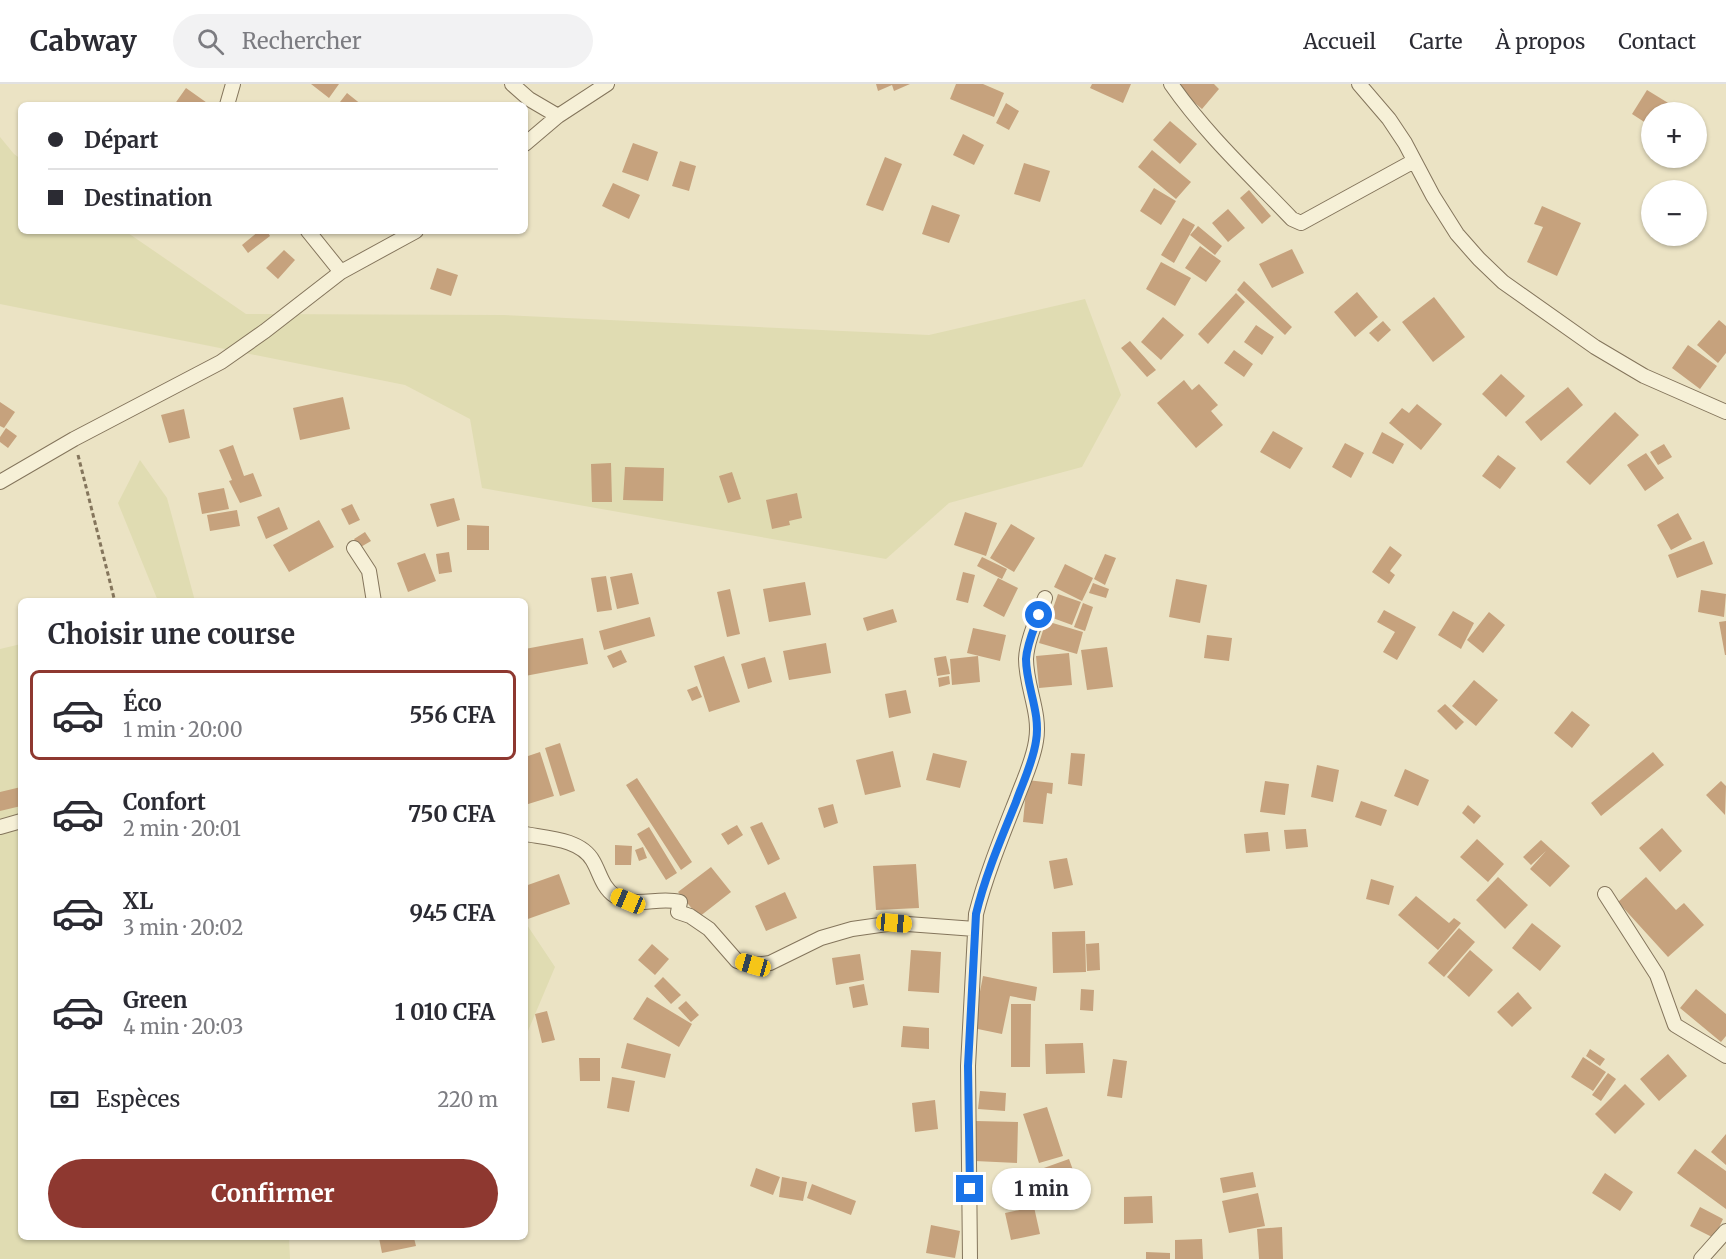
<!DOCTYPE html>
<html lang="fr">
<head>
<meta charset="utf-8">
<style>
  :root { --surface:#fff; --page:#f2f2f3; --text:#2b2b33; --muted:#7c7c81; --line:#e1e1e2; --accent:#8e3830 }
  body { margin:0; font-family:Merriweather,serif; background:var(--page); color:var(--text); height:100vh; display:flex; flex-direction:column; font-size:22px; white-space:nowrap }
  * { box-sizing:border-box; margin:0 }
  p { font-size:20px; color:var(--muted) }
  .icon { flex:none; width:33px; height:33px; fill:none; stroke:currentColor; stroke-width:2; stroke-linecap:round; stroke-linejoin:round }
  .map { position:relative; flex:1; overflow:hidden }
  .side { position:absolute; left:18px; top:514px; width:510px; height:642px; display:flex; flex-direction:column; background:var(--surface); border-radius:9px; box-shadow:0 2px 4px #0004 }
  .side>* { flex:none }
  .banner { position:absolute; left:18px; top:18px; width:510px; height:132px; border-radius:9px; box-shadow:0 2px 4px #0004; display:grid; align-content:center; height:132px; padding:0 30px; background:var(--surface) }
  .fabs { position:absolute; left:1641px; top:18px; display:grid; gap:12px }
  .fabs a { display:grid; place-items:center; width:66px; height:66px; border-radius:50%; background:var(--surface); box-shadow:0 2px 4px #0004; font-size:30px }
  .end { position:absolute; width:27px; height:27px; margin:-14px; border:8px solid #1a73e8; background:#fff; box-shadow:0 0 0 3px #fff }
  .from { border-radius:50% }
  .bubble { position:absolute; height:42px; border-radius:21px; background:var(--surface); box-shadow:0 2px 4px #0004; font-size:20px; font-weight:700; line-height:42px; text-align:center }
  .car { position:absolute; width:18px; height:36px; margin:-18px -9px; border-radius:8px; box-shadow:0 0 4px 2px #0007; background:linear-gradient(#f5c518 24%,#345 0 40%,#f5c518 0 76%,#345 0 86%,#f5c518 0) }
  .banner b { display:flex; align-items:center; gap:21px; height:57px; font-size:22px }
  .banner b+b { border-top:2px solid var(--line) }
  .banner i { width:15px; height:15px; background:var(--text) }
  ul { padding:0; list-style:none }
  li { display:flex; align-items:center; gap:18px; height:90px; margin:0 12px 9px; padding:0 18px; border:3px solid transparent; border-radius:9px }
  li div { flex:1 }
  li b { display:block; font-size:22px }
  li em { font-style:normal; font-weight:700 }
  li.on { border-color:var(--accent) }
  li>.icon { width:54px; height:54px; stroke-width:1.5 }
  h2 { padding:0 30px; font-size:27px; line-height:72px }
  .pay { display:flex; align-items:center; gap:15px; height:66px; padding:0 30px; font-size:22px }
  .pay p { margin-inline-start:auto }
  .action { display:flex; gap:12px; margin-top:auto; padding:12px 30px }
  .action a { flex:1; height:69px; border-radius:36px; background:var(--accent); color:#fff; font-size:24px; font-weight:700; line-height:69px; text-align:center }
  header { display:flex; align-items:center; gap:36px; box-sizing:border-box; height:84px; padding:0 30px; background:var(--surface); border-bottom:2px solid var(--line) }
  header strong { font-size:28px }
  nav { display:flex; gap:33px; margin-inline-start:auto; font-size:21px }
  .search { width:420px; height:54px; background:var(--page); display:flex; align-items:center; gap:15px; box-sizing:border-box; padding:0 21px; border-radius:33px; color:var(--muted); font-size:22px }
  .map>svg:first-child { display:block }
</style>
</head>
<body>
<header>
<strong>Cabway</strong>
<div class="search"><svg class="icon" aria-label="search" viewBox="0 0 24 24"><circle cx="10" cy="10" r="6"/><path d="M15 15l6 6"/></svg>Rechercher</div>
<nav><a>Accueil</a><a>Carte</a><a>À propos</a><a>Contact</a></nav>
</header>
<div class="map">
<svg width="1726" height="1175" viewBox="0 0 1726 1175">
  <rect width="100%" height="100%" fill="#ebe3c4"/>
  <path fill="#e0dcb2" d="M0 53 14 70 21 75V147H125L246 230 503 231 929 251 1085 215 1121 311 1082 383 949 419 886 475 482 404 470 335 405 301 0 220Z
    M140 376 167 414 195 517H158L118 419Z
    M21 560V1154H289L290 1175H0V565Z
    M525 838 555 883 525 954Z"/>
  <path fill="#c6a27d" d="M311 0H339L329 14Z
    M876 0H910L894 7 892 1 878 7Z
    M956 0H983L1004 9 994 33 950 15Z
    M1092 0H1131L1123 19 1090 4Z
    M1172 0H1214L1219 5 1202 25Z
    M186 4 210 21H174Z
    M1647 6 1683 28H1652V43L1632 30Z
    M347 9 362 21H343L340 18Z
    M1006 19 1019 27 1009 46 996 39Z
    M1170 37 1197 60 1180 80 1153 56Z
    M963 50 984 61 974 81 953 71Z
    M633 59 658 68 648 97 622 88Z
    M1152 66 1191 98 1176 115 1138 83Z
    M885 73 902 80 883 127 866 121Z
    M680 77 696 82 689 107 672 102Z
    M1024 79 1050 87 1040 118 1014 110Z
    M613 99 640 111 629 135 602 122Z
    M1154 104 1176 117 1161 141 1140 127Z
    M1249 106 1271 132 1262 140 1240 114Z
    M932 121 960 131 949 159 922 150Z
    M1542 122 1581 139 1557 192 1527 178 1543 143 1534 140Z
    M1228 125 1245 144 1228 158 1212 139Z
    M1183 134 1195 141 1174 179 1161 171Z
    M1198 142 1222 162 1215 171 1190 151Z
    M259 147H267L270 152 248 169 242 161Z
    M1200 162 1221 177 1206 198 1185 184Z
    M1292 165 1304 189 1272 204 1259 180Z
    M284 166 295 176 278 195 266 184Z
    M1161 178 1191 194 1175 222 1146 205Z
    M437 184 458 191 451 212 430 205Z
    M1244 197 1292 243 1285 251 1237 206Z
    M1357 208 1378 233 1355 253 1334 228Z
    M1236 209 1245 218 1208 260 1198 250Z
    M1434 213 1465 253 1433 278 1402 238Z
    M1163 233 1184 251 1161 276 1141 258Z
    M1719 236 1726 242V269L1718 279 1697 261Z
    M1383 237 1391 246 1378 258 1369 249Z
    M1256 241 1274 253 1262 271 1244 258Z
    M1130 257 1156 286 1147 293 1121 264Z
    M1688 261 1717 282 1700 305 1672 284Z
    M1234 266 1253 280 1244 293 1224 279Z
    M1501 290 1525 312 1506 333 1482 310Z
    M1184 296 1192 306 1199 300 1218 321 1211 327 1223 341 1196 364 1157 319Z
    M1568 303 1583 321 1541 357 1525 338Z
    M343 313 350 345 300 356 293 324Z
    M0 318 15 328 4 344 0 342Z
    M1417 320 1442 340 1421 366 1389 339 1402 324 1409 329Z
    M184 325 190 354 169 359 161 331Z
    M1615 328 1639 351 1590 401 1566 378Z
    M6 344 17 352 8 364 0 358V353Z
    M1273 347 1303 364 1290 385 1260 368Z
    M1382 348 1404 360 1393 380 1372 369Z
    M1345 359 1364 369 1351 394 1332 383Z
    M1664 360 1672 373 1658 381 1650 368Z
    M233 361 244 392 253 389 262 412 240 419 229 397 232 396 219 366Z
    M1646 369 1664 394 1645 407 1627 381Z
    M1498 371 1516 384 1500 405 1482 392Z
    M611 379 612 418H592L591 380Z
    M625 383 664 384 663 417 623 416Z
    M732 388 741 415 728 419 719 392Z
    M224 404 229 425 202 430 198 409Z
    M797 409 802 434 789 437 790 441 772 445 766 416Z
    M454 414 460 436 437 443 430 420Z
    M352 420 360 436 349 441 341 425Z
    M279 423 288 445 266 455 257 433Z
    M237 426 240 442 210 447 207 431Z
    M965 428 997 439 986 472 954 461Z
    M1678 429 1692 455 1671 466 1657 441Z
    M319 436 334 463 289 488 273 461Z
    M1011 440 1035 454 1014 488 990 474Z
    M467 441 489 442V466H467Z
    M365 448 371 457 359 464 354 455Z
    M1704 457 1713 480 1677 494 1668 471Z
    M1390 462 1402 471 1390 487 1395 491 1389 500 1372 488Z
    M449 468 452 488 439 490 436 470Z
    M425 469 436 497 408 508 397 479Z
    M1105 470 1116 474 1105 501 1094 495Z
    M982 473 1007 485 1002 495 977 482Z
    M1065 480 1093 494 1082 517 1054 503Z
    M963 488 975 491 968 519 956 516Z
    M632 489 639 520 617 525 610 493Z
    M606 492 612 526 597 528 591 494Z
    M998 494 1018 504 1004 533 983 522Z
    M1176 495 1207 501 1200 539 1169 533Z
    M805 498 811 531 769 538 763 505Z
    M1093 499 1109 505 1106 514 1089 509Z
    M730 505 740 550 727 553 717 508Z
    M1701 506 1726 510 1724 533 1698 528Z
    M1058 510 1081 518 1072 541 1050 533Z
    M1083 519 1093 523 1085 547 1074 543Z
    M893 525 897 538 867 547 863 534Z
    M1384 526 1416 543 1397 576 1383 568 1395 548 1377 538Z
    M1453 527 1474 539 1461 565 1438 551Z
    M1489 528 1505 541 1483 569 1467 556Z
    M650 533 655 552 604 566 599 547Z
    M1046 537 1083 548 1077 570 1039 559Z
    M1726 537V571H1725L1719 538Z
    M973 544 1006 551 1000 577 967 569Z
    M1207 551 1232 554 1229 577 1204 574Z
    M583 554 588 580 525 592V565Z
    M826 559 831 589 789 596 783 567Z
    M1107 563 1113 603 1087 606 1081 566Z
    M621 566 627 578 613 584 607 572Z
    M1069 569 1072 601 1039 604 1036 572Z
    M724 572 740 618 709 628 694 582Z
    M946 572 950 590 937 592 934 574Z
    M978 572 980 598 952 601 950 575Z
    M765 573 772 598 748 605 741 580Z
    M949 592 950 600 939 603 938 594Z
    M1474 596 1498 616 1476 642 1452 622Z
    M697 602 702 613 692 617 687 606Z
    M906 606 911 629 889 634 885 610Z
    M1445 620 1464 638 1456 646 1437 627Z
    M1572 627 1590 641 1572 664 1554 649Z
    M560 659 575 707 560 712 545 664Z
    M893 667 901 703 865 711 856 676Z
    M540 668 554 712 525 721V673Z
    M1653 668 1664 681 1601 732 1591 719Z
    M933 669 967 677 960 704 926 696Z
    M1071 669 1085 670 1082 702 1068 700Z
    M1317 681 1339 686 1333 718 1311 713Z
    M1405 685 1429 696 1418 722 1394 712Z
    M637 694 692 778 681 786 626 701Z
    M1027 696 1053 699 1052 710 1047 709 1043 740 1023 738Z
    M1265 697 1289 700 1285 731 1260 728Z
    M1721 697 1726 702 1725 731 1706 711Z
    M21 703V722L0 727V708Z
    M1361 717 1387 726 1381 742 1355 733Z
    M833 720 838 739 824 744 818 724Z
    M1468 721 1481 732 1474 740 1462 729Z
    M762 738 780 775 768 781 750 743Z
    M737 741 743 751 728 761 721 750Z
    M649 743 677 789 666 796 637 750Z
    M1662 744 1682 767 1660 788 1639 764Z
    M1306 745 1308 763 1286 765 1284 746Z
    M1268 748 1270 767 1246 769 1244 750Z
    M1477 755 1504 780 1488 798 1460 773Z
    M1541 756 1570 782 1550 803 1530 785 1546 767 1531 781 1523 773Z
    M615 761 632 762 631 781H615Z
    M643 763 647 774 639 777 635 766Z
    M1067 774 1073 801 1054 805 1049 777Z
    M916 780 919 824 876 826 873 782Z
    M711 783 731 808 699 833 678 808Z
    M559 790 570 820 525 836V802Z
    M1498 793 1528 821 1505 845 1476 816Z
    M1646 793 1676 826 1684 819 1704 841 1668 873 1618 818Z
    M1371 795 1394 802 1389 821 1366 815Z
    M785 808 797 834 766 847 755 822Z
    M1416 812 1449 839 1454 834 1461 839 1438 866 1398 831Z
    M1532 839 1561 862 1540 887 1512 864Z
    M1459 844 1475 858 1444 893 1428 879Z
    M1085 847 1086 888 1053 889 1052 848Z
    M1099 859 1100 886 1087 887 1086 860Z
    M652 860 669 875 655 891 638 876Z
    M911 866 941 868 939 909 908 907Z
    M1470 866 1493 886 1469 913 1447 893Z
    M860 870 864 896 836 901 832 874Z
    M983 892 1037 903 1035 917 1010 912 1002 950 973 944Z
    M663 893 681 911 671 920 654 902Z
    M864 900 868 921 853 924 849 903Z
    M1081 905 1094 906 1093 927 1080 926Z
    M1696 905 1726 930V952L1721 958 1680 924Z
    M1518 908 1532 924 1512 943 1497 928Z
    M647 913 692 940 679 963 633 935Z
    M686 917 699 931 691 938 678 924Z
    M1011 920H1031L1030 983H1011Z
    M547 927 555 956 542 959 535 930Z
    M903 942 929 944V965L901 963Z
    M627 959 671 970 665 994 621 984Z
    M1083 959 1085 989 1046 990 1045 960Z
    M1590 965 1605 975 1600 982 1586 972Z
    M1668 970 1687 992 1659 1017 1640 995Z
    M1583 973 1606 988 1593 1007 1571 993Z
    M579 974H600V997H580Z
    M1113 975 1127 977 1122 1014 1107 1012Z
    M1608 989 1616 995 1601 1017 1592 1011Z
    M612 993 635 997 629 1028 607 1024Z
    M1625 1000 1645 1020 1615 1050 1595 1030Z
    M980 1007 1006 1009 1005 1027 978 1025Z
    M935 1016 938 1045 915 1048 912 1019Z
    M1047 1023 1063 1072 1039 1079 1023 1030Z
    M976 1037 1018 1038 1017 1079 975 1077Z
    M1726 1050V1081L1711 1068Z
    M1695 1065 1726 1087V1125L1677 1089Z
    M1069 1075 1077 1097 1050 1107 1041 1085Z
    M756 1084 780 1093 773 1111 750 1102Z
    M1253 1088 1256 1103 1223 1109 1220 1094Z
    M1605 1089 1633 1108 1620 1127 1592 1109Z
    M782 1093 807 1098 803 1117 779 1113Z
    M812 1100 856 1117 851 1131 807 1114Z
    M1258 1109 1265 1142 1229 1149 1222 1117Z
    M1152 1112 1153 1139 1124 1140V1113Z
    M1034 1123 1040 1150 1011 1156 1005 1129Z
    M1700 1123 1723 1135 1714 1154 1690 1142Z
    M931 1141 960 1147 955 1174 926 1169Z
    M1282 1143 1283 1175H1259L1257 1145Z
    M379 1154H414L416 1162 382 1169Z
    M1202 1155 1203 1175H1175V1156Z
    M1146 1168 1170 1169V1175H1146Z"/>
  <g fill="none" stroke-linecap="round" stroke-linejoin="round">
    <defs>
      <path id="street" d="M512 0 529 15 558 32
        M1171 0C1205 49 1250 91 1292 135L1301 139 1414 77
        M1359 0 1389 35 1405 59 1433 112 1457 150 1479 175 1503 198 1595 263 1644 292 1726 328
        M227 21 233 0
        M525 60 558 32 607 0
        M308 147 341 188
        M0 398 74 355 221 278 265 247 341 188 416 147
        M354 464 369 487 374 518
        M0 743 21 737
        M525 750C547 754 581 755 593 777 600 789 602 803 615 812 636 825 658 812 680 818L678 828 690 832 709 845 737 877 753 881 770 879 821 854 852 845 894 839 975 845
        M1605 810 1657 891 1675 941 1726 972
        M970 1175 968 982 976 830C986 791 1002 752 1017 714 1024 695 1033 677 1036 657 1041 629 1026 603 1026 575 1027 555 1038 533 1045 514
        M1701 1175 1726 1147"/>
    </defs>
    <use href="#street" stroke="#84755c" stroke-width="16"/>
    <path stroke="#84755c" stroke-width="3" stroke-dasharray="4.5 3" stroke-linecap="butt" d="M78 371 115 518"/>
    <use href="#street" stroke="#f6f0d7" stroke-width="14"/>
  </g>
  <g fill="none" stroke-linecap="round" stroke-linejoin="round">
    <path stroke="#1a73e8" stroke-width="8" d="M970 1105 968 982 976 830C985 792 1001 755 1016 718 1023 698 1033 678 1036 657 1041 629 1026 602 1026 575 1027 560 1034 545 1039 531"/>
  </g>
</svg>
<div class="fabs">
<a>+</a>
<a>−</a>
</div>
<i class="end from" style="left:1039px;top:531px"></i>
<i class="end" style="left:970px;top:1105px"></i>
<div class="bubble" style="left:992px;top:1084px;width:99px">1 min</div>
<i class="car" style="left:628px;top:817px;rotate:293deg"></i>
<i class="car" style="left:894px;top:839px;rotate:95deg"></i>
<i class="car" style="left:753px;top:881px;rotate:286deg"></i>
<div class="banner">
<b><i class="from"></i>Départ</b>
<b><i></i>Destination</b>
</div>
<section class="side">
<h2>Choisir une course</h2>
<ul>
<li class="on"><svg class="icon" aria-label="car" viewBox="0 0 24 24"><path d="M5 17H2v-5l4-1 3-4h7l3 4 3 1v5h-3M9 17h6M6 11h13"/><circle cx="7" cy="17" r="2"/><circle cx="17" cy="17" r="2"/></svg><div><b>Éco</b><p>1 min · 20:00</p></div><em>556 CFA</em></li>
<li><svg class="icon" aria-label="car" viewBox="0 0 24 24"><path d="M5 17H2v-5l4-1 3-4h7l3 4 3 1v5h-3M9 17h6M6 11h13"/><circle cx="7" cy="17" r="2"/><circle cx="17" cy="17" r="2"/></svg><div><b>Confort</b><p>2 min · 20:01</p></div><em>750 CFA</em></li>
<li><svg class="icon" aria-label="car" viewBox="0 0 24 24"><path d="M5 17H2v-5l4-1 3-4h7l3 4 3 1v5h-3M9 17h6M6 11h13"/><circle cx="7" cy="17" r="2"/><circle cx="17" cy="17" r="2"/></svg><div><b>XL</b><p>3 min · 20:02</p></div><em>945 CFA</em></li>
<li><svg class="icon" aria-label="car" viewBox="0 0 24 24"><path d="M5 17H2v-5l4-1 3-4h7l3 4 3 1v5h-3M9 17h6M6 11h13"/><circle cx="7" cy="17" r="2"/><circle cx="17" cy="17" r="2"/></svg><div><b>Green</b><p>4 min · 20:03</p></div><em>1 010 CFA</em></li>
</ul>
<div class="pay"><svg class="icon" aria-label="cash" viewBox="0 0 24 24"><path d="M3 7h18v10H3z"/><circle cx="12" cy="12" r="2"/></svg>Espèces<p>220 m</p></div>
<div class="action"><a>Confirmer</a></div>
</section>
</div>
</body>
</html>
